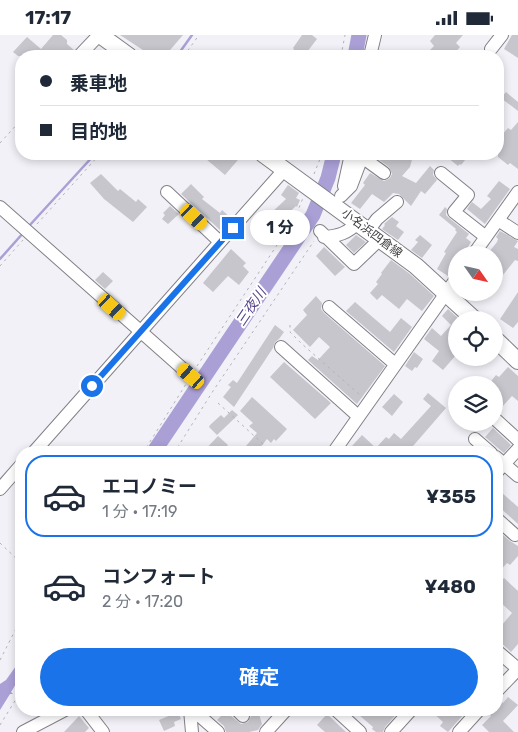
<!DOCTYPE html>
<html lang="ja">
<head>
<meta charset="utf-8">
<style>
  :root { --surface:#fff; --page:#f2f2f3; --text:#1f2937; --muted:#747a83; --line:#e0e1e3; --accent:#1a73e8 }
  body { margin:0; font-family:Rubik,"Noto Sans JP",sans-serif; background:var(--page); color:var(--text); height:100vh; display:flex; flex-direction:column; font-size:19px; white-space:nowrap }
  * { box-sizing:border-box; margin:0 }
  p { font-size:16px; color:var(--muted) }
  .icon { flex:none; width:28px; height:28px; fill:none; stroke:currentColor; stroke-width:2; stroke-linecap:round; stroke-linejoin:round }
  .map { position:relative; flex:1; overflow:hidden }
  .side { position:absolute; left:15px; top:411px; width:488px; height:270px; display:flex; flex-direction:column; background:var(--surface); border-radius:20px; box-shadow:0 2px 8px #0003 }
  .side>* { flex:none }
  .hud { position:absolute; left:15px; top:15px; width:489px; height:110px; border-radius:20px; box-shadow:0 2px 8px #0003; display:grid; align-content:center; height:110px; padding:0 25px; background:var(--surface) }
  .needle { width:32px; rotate:124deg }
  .buttons { position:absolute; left:448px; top:211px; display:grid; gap:10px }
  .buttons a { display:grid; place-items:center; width:55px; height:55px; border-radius:50%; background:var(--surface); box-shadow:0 2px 8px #0003; font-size:25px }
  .end { position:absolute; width:22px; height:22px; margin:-11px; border:6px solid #1a73e8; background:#fff; box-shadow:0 0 0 2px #fff }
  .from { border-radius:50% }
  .bubble { position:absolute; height:35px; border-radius:18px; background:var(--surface); box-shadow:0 2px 8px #0003; font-size:16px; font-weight:700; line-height:35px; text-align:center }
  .car { position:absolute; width:15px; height:30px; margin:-15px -8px; border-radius:6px; box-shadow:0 0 4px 1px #0007; background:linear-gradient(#f5c518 24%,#345 0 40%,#f5c518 0 76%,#345 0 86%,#f5c518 0) }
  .hud b { display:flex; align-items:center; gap:18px; height:48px; font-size:19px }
  .hud b+b { border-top:1px solid var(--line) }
  .hud i { width:12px; height:12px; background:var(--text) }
  ul { padding:9px 0 0; list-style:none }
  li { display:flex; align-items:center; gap:15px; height:82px; margin:0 10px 8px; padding:0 15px; border:2px solid transparent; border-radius:20px }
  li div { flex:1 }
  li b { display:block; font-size:19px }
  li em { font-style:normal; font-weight:700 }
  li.current { border-color:var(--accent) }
  li>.icon { width:45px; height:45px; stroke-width:1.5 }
  .cta { display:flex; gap:10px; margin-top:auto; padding:10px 25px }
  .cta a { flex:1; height:58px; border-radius:30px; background:var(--accent); color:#fff; font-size:20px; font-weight:700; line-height:58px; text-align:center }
  .status { display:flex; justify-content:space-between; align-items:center; height:35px; padding:0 25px; background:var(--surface); direction:ltr }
  .status svg { height:14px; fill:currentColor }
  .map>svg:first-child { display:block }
</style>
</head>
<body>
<div class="status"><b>17:17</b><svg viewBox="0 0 49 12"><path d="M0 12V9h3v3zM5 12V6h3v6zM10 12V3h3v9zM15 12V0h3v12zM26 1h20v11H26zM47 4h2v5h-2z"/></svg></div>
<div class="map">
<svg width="518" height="697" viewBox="0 0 518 697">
  <rect width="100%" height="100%" fill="#f2f1f7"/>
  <path fill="#aba0d6" d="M21 624C21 637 18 647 11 657L13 659H10L0 675V649L6 645Z"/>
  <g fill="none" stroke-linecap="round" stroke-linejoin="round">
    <path stroke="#aba0d6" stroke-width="2.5" d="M177 21 192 0
      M29 191 95 119
      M0 224 24 197"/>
    <path stroke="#aba0d6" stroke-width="15" d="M355 21 359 0
      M153 418 313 180 328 143 334 119"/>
  </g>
  <path fill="#c7c6cc" d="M53 0H61L67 5V9L74 15 70 21H18L13 17 27 2 41 14Z
    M120 0H183L165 21H152Z
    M302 0H312L317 4 304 21H289L294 14 293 13Z
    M435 0H463L456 8 460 12 452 21H424L434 11 430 6Z
    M512 0H518V23L504 14Z
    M506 57 518 67V76L501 63Z
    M518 87V134L510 128 508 130 498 122V100L500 102 508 93 511 95Z
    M200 119H243L225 140Z
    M371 119H407L413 121 410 132 402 141 416 148 430 131 434 135 433 140 437 145 425 159 421 156 411 171 399 159 393 158 384 167 372 159 360 174 351 168 365 150 363 148 370 138 384 146 390 143 392 139 389 132Z
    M451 119H470L461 130 460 129 458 131 448 123Z
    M101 139 118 156 120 154 136 167 138 164 147 172 133 187 104 164 90 148Z
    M499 146 510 154 485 189 467 174 472 167 481 174 491 164 487 161Z
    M191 149 204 162 202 164 220 178 222 175 231 183 220 195 181 159Z
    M288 150 299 158 296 163 300 165 297 172 296 171 278 188 270 179 286 164 281 160Z
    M170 171 179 179 168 189 162 184 165 180 163 178Z
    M445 172 447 174 446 180 449 183 469 199 466 203 471 207 463 220H456V235L449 238 448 241 437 234 446 218 444 217 457 197 455 195 456 194 439 180Z
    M392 182 399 187 396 191 404 197 398 205 382 194 385 190 384 189Z
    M500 196 518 206 514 212 518 214V226L515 225 494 251V229L496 225 494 223V220L489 217 497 207 498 204 496 202Z
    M356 200 366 207 354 218 346 210Z
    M420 200 432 210 422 223 411 215 418 207 415 205Z
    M324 212 345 232 335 241 316 221Z
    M231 214 246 228 243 231 249 237 239 250 228 241 213 257 203 248Z
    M391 225 410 239 434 261 422 276 407 264 399 274 382 260 377 265 370 258 378 249 376 247 382 239 381 238Z
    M103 237 113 246 105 254 95 245Z
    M518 257V287L513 293 500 284Z
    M316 261 322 268 321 274 324 278 385 331 357 369 308 325 312 321 318 325 330 312 319 302 310 312 293 295 307 280 303 275Z
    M355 267 390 297 401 283 412 292 394 317 346 276Z
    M448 274 460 285H456V320L443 335 432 326 439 316 424 304 432 293 441 301 451 290 442 281Z
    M275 290 284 297 279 304 275 307 273 313 234 372 223 362 231 352 228 350 233 345 237 348Z
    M414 317 423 324 417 333 415 332 412 336 405 331Z
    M284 327 331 368 315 384 270 342Z
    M508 332 518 341V366L512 361 502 372 501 370 497 375 494 372V350H488L496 340 499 342Z
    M428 358 446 373 407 418H360L352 411 362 400 376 413 386 402 389 404 394 398 401 404 431 371 423 364Z
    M394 359 403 367 392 381 382 372Z
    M252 362 287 394 276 406 274 404 271 408 267 404 256 418H240L257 398 249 391 253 388 240 376Z
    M232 375 238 380 217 400 209 392 210 390 221 380 224 383Z
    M493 393 511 410 504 418 485 402Z
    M218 401 228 410 220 418H202Z
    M501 457 518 472V489L496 469V462Z
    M496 494 510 506 518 511V521L510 530 507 528 496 540Z
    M504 543 518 556V609L511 617 496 603V597L512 578 496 563V551Z
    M508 662 518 670 503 686 514 697H489L482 690 491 681 487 675H496V670L500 666 503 668Z
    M227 675H229L231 681 241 689 248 687 251 681 259 679 262 689 258 695 249 697H226L224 691 217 685Z
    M363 675H400L385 692 383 697H376L372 694 373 692 359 680Z
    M430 675H440L447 681 452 675H459L464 679 448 697 440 691 443 687Z
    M178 677 181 684 174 687 175 691 164 696 159 685Z
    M327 679 346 697H325L317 690Z
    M79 681 89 693 85 697H64Z"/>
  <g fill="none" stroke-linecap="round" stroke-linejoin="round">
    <defs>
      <path id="minor" d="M491 14 502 0
        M79 21 99 0
        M370 21 375 0
        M441 138 468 160 454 177 486 202
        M344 151 351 119
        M167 157 220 207
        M341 161 351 151 362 122 384 138
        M0 172 191 341
        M498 185 518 198
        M320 196 354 229 380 204
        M368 196 377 184 397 167
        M324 202C339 201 347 198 358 188
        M473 220 518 157
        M329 272 395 329
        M281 312 358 381
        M494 383 518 405
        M475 404 491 418
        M33 418 284 135
        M333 418 456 244
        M496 422 518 441
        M496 438 518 414
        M0 454 21 430
        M496 483 515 500
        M496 615 518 634
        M496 657 518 634
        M86 675 103 697
        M190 675 192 697
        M193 675 218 697
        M237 675 243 681
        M336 675 360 697
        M23 697 65 675
        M266 697 286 675
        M391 697 411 675
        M459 697 479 675"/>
      <path id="major" d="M100 0 129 21
        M263 119 416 231 475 285
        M494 303 518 326"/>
    </defs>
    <use href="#minor" stroke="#818086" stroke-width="14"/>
    <use href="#major" stroke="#818086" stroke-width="18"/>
    <path stroke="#b3b2b7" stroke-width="1" stroke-dasharray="2.5 4" stroke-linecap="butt" d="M184 21 199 0
      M341 21 345 0
      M0 108 21 85
      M314 139 322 119
      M37 189 100 119
      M0 231 23 205
      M290 290V297L302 309 360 360
      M197 331 279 207 296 180 303 163
      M218 368 273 418
      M143 418 186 349
      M174 418 213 356 314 206
      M0 508 21 528
      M0 625 21 584
      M0 690 21 656"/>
    <use href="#minor" stroke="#fff" stroke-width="12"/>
    <use href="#major" stroke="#fff" stroke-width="16"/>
  </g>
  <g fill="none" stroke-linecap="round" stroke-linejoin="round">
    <path stroke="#1a73e8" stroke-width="6" d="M92 351 233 193"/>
  </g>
  <g text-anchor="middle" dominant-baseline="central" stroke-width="4" stroke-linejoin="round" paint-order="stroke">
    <g font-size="12" fill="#3c3b3e" stroke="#fff">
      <text transform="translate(372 198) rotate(37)">小名浜四倉線</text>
    </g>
    <g font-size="14" font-style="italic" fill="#574689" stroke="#fff">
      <text transform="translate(251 272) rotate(-56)">三夜川</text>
    </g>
  </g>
</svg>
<div class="buttons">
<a><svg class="needle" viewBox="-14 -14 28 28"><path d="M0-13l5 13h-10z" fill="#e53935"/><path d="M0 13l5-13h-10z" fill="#747a83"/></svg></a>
<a><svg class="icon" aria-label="locate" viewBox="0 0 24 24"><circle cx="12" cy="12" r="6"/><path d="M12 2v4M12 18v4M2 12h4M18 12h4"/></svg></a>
<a><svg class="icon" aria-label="layers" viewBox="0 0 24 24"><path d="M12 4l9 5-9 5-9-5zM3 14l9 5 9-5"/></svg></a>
</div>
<i class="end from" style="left:92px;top:351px"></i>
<i class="end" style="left:233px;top:193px"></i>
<div class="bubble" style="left:250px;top:175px;width:60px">1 分</div>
<i class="car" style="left:194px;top:182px;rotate:133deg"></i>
<i class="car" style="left:112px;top:272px;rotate:132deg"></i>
<i class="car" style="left:191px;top:341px;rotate:311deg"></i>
<div class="hud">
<b><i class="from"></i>乗車地</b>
<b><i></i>目的地</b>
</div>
<section class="side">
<ul>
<li class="current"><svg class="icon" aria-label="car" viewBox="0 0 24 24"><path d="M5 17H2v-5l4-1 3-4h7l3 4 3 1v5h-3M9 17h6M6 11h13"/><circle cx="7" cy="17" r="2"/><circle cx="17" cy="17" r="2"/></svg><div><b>エコノミー</b><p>1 分 · 17:19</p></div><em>¥355</em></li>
<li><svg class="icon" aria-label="car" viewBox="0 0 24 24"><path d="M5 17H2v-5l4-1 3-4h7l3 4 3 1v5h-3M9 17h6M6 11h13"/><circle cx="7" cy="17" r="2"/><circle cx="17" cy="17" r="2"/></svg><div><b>コンフォート</b><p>2 分 · 17:20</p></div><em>¥480</em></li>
</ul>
<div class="cta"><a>確定</a></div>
</section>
</div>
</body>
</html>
